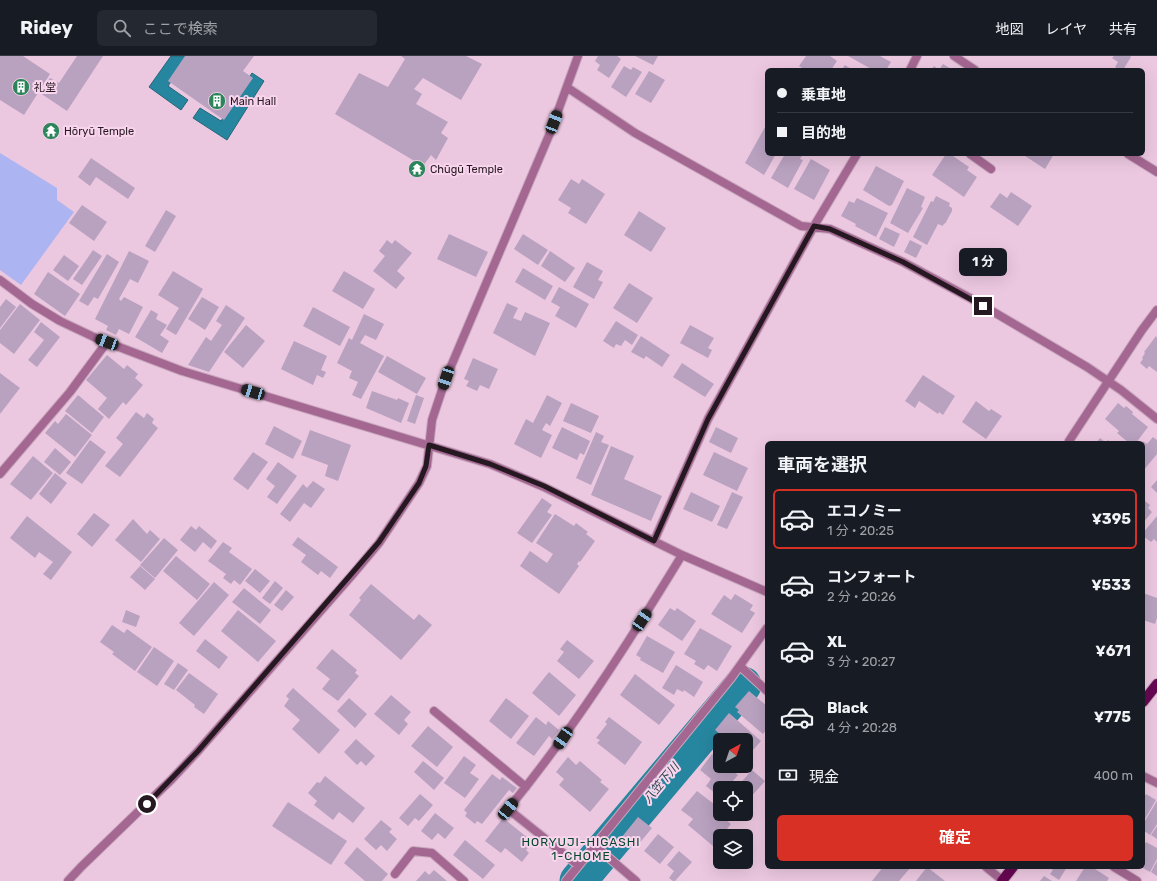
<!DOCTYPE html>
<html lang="ja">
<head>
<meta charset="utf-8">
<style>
  :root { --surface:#171b24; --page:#242831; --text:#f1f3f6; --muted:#9ea1a6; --line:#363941; --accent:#d93025 }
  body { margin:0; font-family:Rubik,"Noto Sans JP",sans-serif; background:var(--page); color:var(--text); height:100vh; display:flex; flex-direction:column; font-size:15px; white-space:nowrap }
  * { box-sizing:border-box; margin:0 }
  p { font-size:13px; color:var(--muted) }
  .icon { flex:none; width:22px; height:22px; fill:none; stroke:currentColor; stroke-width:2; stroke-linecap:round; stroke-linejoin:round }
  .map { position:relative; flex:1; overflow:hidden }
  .drawer { position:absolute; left:765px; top:385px; width:380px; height:428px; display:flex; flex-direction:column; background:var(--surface); border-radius:6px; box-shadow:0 4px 16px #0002 }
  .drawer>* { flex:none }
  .top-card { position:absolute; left:765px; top:12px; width:380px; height:88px; border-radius:6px; box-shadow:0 4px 16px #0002; display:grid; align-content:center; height:88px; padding:0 12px; background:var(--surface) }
  .needle { width:26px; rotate:40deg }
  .controls { position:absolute; left:713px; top:677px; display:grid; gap:8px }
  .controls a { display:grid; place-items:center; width:40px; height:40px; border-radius:6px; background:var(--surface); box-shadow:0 4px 16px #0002; font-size:20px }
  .end { position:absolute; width:18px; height:18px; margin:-9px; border:5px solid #251821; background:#fff; box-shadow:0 0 0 2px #fff }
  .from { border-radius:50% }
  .bubble { position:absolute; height:28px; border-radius:6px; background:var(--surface); box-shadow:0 4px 16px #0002; font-size:13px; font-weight:700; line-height:28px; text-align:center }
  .car { position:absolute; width:12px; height:24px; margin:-12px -6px; border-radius:5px; box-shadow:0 0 3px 1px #0007; background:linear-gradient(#222 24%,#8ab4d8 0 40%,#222 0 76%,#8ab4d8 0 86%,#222 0) }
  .top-card b { display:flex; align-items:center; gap:14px; height:38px; font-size:15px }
  .top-card b+b { border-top:1px solid var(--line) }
  .top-card i { width:10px; height:10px; background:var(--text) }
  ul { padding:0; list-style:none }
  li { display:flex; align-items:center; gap:12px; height:60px; margin:0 8px 6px; padding:0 4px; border:2px solid transparent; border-radius:6px }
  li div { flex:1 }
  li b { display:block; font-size:15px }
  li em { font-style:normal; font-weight:700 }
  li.active { border-color:var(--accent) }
  li>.icon { width:36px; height:36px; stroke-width:1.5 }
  h2 { padding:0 12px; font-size:18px; line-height:48px }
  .pay { display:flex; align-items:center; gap:10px; height:44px; padding:0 12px; font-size:15px }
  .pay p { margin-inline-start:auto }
  .cta { display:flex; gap:8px; margin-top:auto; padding:8px 12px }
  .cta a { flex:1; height:46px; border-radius:6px; background:var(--accent); color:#fff; font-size:16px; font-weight:700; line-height:46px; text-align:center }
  header { display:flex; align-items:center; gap:24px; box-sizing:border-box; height:56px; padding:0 20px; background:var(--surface); border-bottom:1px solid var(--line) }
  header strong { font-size:19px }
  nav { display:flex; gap:22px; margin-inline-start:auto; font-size:14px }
  .search { width:280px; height:36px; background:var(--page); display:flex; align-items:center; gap:10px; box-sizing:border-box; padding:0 14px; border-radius:6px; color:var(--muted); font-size:15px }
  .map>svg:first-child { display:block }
</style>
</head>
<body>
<header>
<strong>Ridey</strong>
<div class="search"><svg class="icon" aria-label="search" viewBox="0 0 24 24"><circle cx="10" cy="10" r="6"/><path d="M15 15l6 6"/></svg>ここで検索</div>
<nav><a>地図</a><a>レイヤ</a><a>共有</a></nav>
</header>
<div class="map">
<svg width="1157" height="825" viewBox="0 0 1157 825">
  <rect width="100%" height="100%" fill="#ecc8e0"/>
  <path fill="#acb4f2" d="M0 97 57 132V144L74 156 21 229 0 214Z"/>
  <path fill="#27869f" stroke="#266579" d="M171 0H189L168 30 188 44 181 54 149 31Z
    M252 17 264 25 227 84 193 62 200 52 221 65Z"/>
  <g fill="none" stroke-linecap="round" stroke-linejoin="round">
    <path stroke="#27869f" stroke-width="37" d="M578 825 743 629"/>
  </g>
  <path fill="#b9a1c0" d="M0 0H23L50 18 24 59 0 44Z
    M77 0H103L67 55 40 37 50 22 59 27Z
    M185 0H254L243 15 253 22 224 64 168 25Z
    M401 0H466L482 8 461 44 423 22 414 33 422 38 416 48 448 66 441 77 448 82 436 104 431 99 423 110 335 58 359 17 388 31 405 3Z
    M598 0H617L621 3 609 22 597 14 600 9 595 5Z
    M635 0H658L653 9Z
    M806 0H830L837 5 831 14H805L799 10Z
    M848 0H880L891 6 886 14H873Z
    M1114 0H1130L1131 1 1123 14H1120L1115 11 1118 6 1112 2Z
    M943 8 953 14H931L934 10 939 14Z
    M845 9 853 14H841Z
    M624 10 631 14 633 11 642 16 626 41 611 31Z
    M649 15 665 24 651 47 635 38Z
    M765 71 767 72V98H776L764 119 745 107Z
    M785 98H803L800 103 803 104 788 132 771 122Z
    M946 98H950L969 111 967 114 977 121 964 141 932 119Z
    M1022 98H1054L1045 113Z
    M91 102 135 132 128 143 96 121 90 130 78 121Z
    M811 103 830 114 814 144 794 133Z
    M876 110 904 125 892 149 889 150 863 134Z
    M571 123 579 128 582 123 605 138 586 168 568 157 571 152 558 144Z
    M907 132 925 141 921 151 923 152 908 177 890 167Z
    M1011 136 1032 150 1018 170 990 151 1000 137 1007 142Z
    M936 140 950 147 949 150 952 152V155L945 168 944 167 943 170 938 168 927 189 913 181 931 145 933 146Z
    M857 142 888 157 876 181 855 170 856 168 841 160 849 145 854 147Z
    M82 149 107 166 94 185 69 167Z
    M166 154 176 160 155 196 145 190Z
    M639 155 666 172 651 196 624 179Z
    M885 171 900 178 894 191 879 183Z
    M449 178 488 196 476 221 437 203Z
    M523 178 548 194 538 209 514 193Z
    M387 184 392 188 395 184 412 197 397 215 405 222 396 233 373 215 385 200 379 195Z
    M910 184 922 190 916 202 904 196Z
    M93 194 102 200 82 229 73 223Z
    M129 195 149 205 138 227 130 223 119 243 121 245 124 241 143 251 129 278 119 273 116 279 106 274 108 270 95 263Z
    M550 195 575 212 565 226 541 210Z
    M107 198 119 206 98 243 94 241 88 250 79 245Z
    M64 199 79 210 68 225 53 214Z
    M587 206 603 215 598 224 603 226 594 243 573 231Z
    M523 212 553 230 545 244 515 226Z
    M173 215 203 233 176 279 166 273 179 252 158 239Z
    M344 215 375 233 363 253 332 235Z
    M48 216 80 238 65 260 34 238Z
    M629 227 653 242 637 267 613 252Z
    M559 231 589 248 576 272 555 260 560 251 551 246Z
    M202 241 219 251 205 274 188 263Z
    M6 243 16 251 0 272V251Z
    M507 247 518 252 513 262 521 265 525 256 550 267 535 300 493 277Z
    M20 248 40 264 14 298 0 287V274Z
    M226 249 245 262 209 316 188 309 206 281 211 285 222 269 216 265Z
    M313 251 350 271 340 290 303 270Z
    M151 254 158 258 156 263 167 269 160 279 169 285 162 297 135 281Z
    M364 258 384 268 376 284 365 279 360 287 384 300 361 343 352 339 358 326 349 322 352 315 337 307 349 282 352 284Z
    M616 265 638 279 632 289 625 284 621 290 616 288 614 292 603 285Z
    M41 266 60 281 37 311 28 304 44 284 34 276Z
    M246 269 265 285 243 312 224 296Z
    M690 269 714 282 708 292 712 294 708 302 680 287Z
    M641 280 670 299 662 311 646 300 644 303 631 296Z
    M1156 280 1157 282V316L1149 310 1147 313 1140 307 1143 303 1142 302 1145 297 1144 296Z
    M294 285 327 300 321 314 326 316 323 322 317 319 313 329 281 313Z
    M107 299 124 313 127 309 138 318 135 322 143 329 126 349 123 346 109 363 98 353 107 342 86 324Z
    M387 300 426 322 417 338 378 316Z
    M473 302 498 313 489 333 480 329 477 335 466 330 469 325 464 323Z
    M682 307 714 328 705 341 673 321Z
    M0 317 20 332 0 358Z
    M923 319 955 340 943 359 939 356 938 358 919 345 915 352 905 345Z
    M372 335 397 344 398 342 409 347 401 367 366 352Z
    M78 339 104 361 92 377 65 355Z
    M416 339 424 342 415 368 407 365Z
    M547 339 562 347 550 370 546 367 542 374 552 379 541 402 514 388 526 363 533 367Z
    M976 345 989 355 991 353 1002 360 986 383 962 366Z
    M571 347 599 360 591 377 563 365Z
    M1118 347 1124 352 1126 350 1133 356 1132 358 1148 371 1136 387H1129L1117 377 1119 375 1105 363Z
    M136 356 144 362 147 357 154 363 152 367 158 372 120 421 105 410 123 388 116 382Z
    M66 358 92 379 75 401 45 377 55 365 58 368Z
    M274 370 302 385 293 403 265 388Z
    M562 371 590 385 584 399 580 397 577 404 552 392Z
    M716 371 738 382 731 397 709 386Z
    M310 374 351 389 338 425 325 420 328 409 301 399Z
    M596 376 604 380 601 386 609 389 591 429 576 422Z
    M1153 381 1157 384V398L1143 415V385L1147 388Z
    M1100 382 1106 387 1108 384 1112 387H1096Z
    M90 384 106 396 82 428 66 417Z
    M611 390 634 400 624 423 662 440 651 465 591 439Z
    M55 392 71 406 60 419 44 406Z
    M253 396 268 406 248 434 233 423Z
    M714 396 748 412 737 435 703 419Z
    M33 400 53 417 31 444 10 428Z
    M278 406 297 420 277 448 267 441 275 430 266 423Z
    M55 417 67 427 51 448 39 438Z
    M1157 424V437L1151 431Z
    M313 425 325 433 311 452 304 447 290 466 280 458 303 428 307 432Z
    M691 436 720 450 712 466 683 453Z
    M732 436 743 441 727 473 717 469Z
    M542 442 552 449 547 456 552 459 532 487 517 477Z
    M1145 445 1150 449 1148 452 1152 456 1143 467V446Z
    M94 457 110 469 92 491 77 478Z
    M555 458 574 470 576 467 588 476 586 478 595 485 580 506 579 505 577 508 579 510 559 538 520 510 530 495 547 507 553 498 536 487Z
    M27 460 72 496 51 524 43 518 53 506 39 496 35 502 10 482Z
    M1157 460V486L1154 483 1151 486 1143 480V477Z
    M133 463 147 478 150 474 160 483 141 506 115 484Z
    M191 470 196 474 199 470 217 485 211 493 203 486 195 496 180 484Z
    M298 481 338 511 330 522 321 515 318 519 301 506 306 499 292 489Z
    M164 482 178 494 155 522 140 509Z
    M223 486 232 492 229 496 252 513 240 529 234 524 231 528 223 522 226 518 208 505Z
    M176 500 210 528 197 544 163 515Z
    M140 510 155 523 145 534 130 521Z
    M255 513 270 525 260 537 245 525Z
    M275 525 283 532 270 548 262 542Z
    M214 526 229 539 194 580 179 567Z
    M371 528 414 564 419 558 432 569 401 604 349 559 361 544 359 542Z
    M244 532 271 554 260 568 232 546Z
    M286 534 294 541 282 555 274 549Z
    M1143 537 1157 542V562L1155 568 1143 564Z
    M735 538 753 549 750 554 755 557 742 577 711 558 724 539 731 544Z
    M670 552 675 555 677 552 696 565 682 585 658 569Z
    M126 554 140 560 136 571 122 566Z
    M238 554 276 585 258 606 221 575Z
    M112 569 124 577 127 573 152 591 135 615 112 598 114 596 100 586Z
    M700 572 732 590 717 615 708 609 704 614 694 608 696 605 684 598Z
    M647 580 675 596 663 617 640 604 641 602 636 599Z
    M205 583 228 601 219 613 196 595Z
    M567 584 594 605 579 623 557 605 564 596 560 593Z
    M154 591 174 605 157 630 137 616Z
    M332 593 357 614 355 617 359 620 338 645 322 633 330 623 316 612Z
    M178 607 188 614 174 634 164 628Z
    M676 609 703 626 694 641 684 634 683 636 677 633 674 639 662 632Z
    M549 616 576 639 559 660 532 637Z
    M189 617 218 638 204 658 194 651 195 649 176 634Z
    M635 618 675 649 659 669 620 639Z
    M293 632 340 674 319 698 292 673 300 664 284 650 289 643 286 640Z
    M749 635 767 650V673L763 678 737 656 739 654 735 651Z
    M391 639 411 656 404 664 408 668 399 679 374 658Z
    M349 642 367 658 355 672 337 655Z
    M506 642 529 660 511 683 489 665Z
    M729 657 761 685 746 702V684H727L715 674Z
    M536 661 546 669 548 665 559 674 552 683 549 680 534 700 516 687Z
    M609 661 642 686 625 709 597 687 600 684 596 682 607 668 605 666Z
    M428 670 453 691 437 711 411 690Z
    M356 683 375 700 366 710 361 705 357 709 344 696Z
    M712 698 720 704V710H727L738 719 727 732H720V741L706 730 711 723 700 714Z
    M464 700 476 709 470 717 479 723 465 742 444 727Z
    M568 701 576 709 580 705 602 724 600 726 609 733 590 756 559 729 564 723 556 716Z
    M423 705 444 722 434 734 414 716Z
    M752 714 765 725 749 743 746 741V732H736Z
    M492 718 500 724 502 721 517 732 513 737 509 734 482 768 477 765 475 768 465 760 467 757 464 754Z
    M325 720 365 752 353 767 339 756 333 764 314 749 317 745 308 737 317 726 320 727Z
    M697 735 719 752 716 755 731 768 713 790 688 769 693 763 681 754Z
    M420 738 433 749 419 765 415 762 408 770 399 762Z
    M1146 738 1156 744 1143 766V743Z
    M1157 745V768L1150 779 1143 774V768Z
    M288 746 347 785 331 809 272 770Z
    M435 757 454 772 445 783 438 777 432 784 421 775Z
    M638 761 652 772 638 789 633 785 630 789 621 782Z
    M503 762 533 786 526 794 529 797 522 806 505 792 501 797 485 785Z
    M381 764 392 773 389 776 397 783 387 795 381 789 376 794 364 783Z
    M1157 770V783L1151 779Z
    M658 778 674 791 660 808 644 795Z
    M465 784 495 809 483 823 453 799Z
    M1146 786 1157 792V803L1150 816 1143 812V791Z
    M357 791 388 818 382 825H365L344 807Z
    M679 795 692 806 675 825H673L669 822 674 815 667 809Z
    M1157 805V820L1151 816Z
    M883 811H911L899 825H872Z
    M927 811 945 825H916Z
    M1048 811H1067L1059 824 1050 818 1053 814Z
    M1085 811H1092L1109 822 1107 825H1076Z
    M434 814 447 825H416L425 815 429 819Z
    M1044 820 1052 825H1040Z"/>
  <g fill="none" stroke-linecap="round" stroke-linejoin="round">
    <defs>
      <path id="street" d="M954 0 975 14
        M910 14 917 0
        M568 32 635 77 801 170 830 173 903 206 970 242 1087 311 1121 334 1157 363
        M970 98 991 113
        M1128 98 1157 116
        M0 224 32 248 60 265 98 283 182 315 490 408 544 431 682 499 767 536
        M1069 385 1142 274 1157 254
        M0 418 70 336 107 286
        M654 485 708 363 814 170 857 98
        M740 610 767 635
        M434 655 526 731
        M1143 720 1157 727
        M594 789 636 825
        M578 809 508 753C573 674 629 586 682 499
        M986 811 1002 824
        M1114 811 1137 825
        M395 818 413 795 432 797 464 825
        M68 825 81 811 171 724 198 695 353 518 379 487 419 427 427 410 432 364 446 322 550 77 578 0
        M566 825 731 622 767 572"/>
      <path id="primary" d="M1143 646 1157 628
        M1002 825 1013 811"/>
    </defs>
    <use href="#street" stroke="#c8a8be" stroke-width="10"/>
    <use href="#primary" stroke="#c8a8be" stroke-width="12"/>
    <use href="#street" stroke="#a46792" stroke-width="8"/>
    <use href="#primary" stroke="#660753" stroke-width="10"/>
  </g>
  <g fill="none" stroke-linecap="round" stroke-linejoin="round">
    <path stroke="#251821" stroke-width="5" d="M147 748 198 695 379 486 419 427 426 410 429 389 490 408 544 430 654 485 708 363 814 170 830 173 903 206 983 250"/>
  </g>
  <defs>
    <symbol id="building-disc" viewBox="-11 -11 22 22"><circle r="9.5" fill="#2c855a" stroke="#f9d5ed"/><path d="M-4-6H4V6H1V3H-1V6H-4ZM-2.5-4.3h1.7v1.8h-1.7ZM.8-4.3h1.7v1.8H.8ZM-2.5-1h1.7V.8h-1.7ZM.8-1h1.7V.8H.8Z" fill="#fff"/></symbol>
    <symbol id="temple-disc" viewBox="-11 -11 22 22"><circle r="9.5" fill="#2c855a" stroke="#f9d5ed"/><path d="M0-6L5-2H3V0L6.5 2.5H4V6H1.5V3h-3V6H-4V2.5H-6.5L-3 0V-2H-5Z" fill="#fff"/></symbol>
  </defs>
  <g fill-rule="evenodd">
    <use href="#building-disc" x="11" y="21" width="20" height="20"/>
    <use href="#building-disc" x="207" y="35" width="20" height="20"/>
    <use href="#temple-disc" x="41" y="65" width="20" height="20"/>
    <use href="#temple-disc" x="407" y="103" width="20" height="20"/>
  </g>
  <g text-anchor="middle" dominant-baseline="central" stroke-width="4" stroke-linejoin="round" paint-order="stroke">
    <g font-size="11" fill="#251821" stroke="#f9d5ed" text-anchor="start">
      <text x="34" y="31">礼堂</text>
      <text x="230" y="45">Main Hall</text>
      <text x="64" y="75">Hōryū Temple</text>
      <text x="430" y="113">Chūgū Temple</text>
    </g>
    <g font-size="12" font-style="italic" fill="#29464e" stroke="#f9d5ed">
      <text transform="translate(661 727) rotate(-50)">八笠下川</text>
    </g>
    <g font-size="12" letter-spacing="1" fill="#03482b" stroke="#f9d5ed">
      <text x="581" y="786">HORYUJI-HIGASHI<tspan x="581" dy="14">1-CHOME</tspan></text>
    </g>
  </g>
</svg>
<div class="controls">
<a><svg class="needle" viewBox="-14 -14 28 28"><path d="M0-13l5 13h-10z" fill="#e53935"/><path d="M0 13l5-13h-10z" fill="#9ea1a6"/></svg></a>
<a><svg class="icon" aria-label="locate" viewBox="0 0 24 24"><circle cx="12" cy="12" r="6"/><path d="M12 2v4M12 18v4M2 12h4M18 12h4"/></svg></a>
<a><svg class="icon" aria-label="layers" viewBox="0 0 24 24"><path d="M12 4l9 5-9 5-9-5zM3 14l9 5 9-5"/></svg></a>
</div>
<i class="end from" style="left:147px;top:748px"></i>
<i class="end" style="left:983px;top:250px"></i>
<div class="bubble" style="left:959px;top:192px;width:48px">1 分</div>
<i class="car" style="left:554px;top:66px;rotate:21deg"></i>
<i class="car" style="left:107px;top:286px;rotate:291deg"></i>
<i class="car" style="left:446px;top:322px;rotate:199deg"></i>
<i class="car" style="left:253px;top:336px;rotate:287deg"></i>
<i class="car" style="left:642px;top:564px;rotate:34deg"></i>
<i class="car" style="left:563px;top:682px;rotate:214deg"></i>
<i class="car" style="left:508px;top:753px;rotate:39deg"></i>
<div class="top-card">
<b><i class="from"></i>乗車地</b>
<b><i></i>目的地</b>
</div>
<section class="drawer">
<h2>車両を選択</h2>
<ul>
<li class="active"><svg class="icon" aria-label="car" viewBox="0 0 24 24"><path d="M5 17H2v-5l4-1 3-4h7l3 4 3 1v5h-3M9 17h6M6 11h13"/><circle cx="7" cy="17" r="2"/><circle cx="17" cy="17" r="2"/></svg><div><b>エコノミー</b><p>1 分 · 20:25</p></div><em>¥395</em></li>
<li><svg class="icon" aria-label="car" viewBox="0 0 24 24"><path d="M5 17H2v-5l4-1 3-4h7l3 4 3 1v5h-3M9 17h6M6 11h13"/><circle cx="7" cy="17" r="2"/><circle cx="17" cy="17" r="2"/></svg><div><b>コンフォート</b><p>2 分 · 20:26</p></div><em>¥533</em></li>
<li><svg class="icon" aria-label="car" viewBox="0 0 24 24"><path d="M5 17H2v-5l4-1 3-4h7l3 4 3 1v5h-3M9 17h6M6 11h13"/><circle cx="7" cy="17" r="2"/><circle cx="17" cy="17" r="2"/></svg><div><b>XL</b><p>3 分 · 20:27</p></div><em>¥671</em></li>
<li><svg class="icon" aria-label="car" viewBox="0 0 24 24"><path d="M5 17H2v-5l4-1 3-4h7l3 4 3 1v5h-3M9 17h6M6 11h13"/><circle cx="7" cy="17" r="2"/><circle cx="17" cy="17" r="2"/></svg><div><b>Black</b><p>4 分 · 20:28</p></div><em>¥775</em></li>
</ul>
<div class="pay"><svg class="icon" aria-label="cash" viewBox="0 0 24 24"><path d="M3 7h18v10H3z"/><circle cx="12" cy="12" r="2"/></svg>現金<p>400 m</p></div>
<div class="cta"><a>確定</a></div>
</section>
</div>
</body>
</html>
